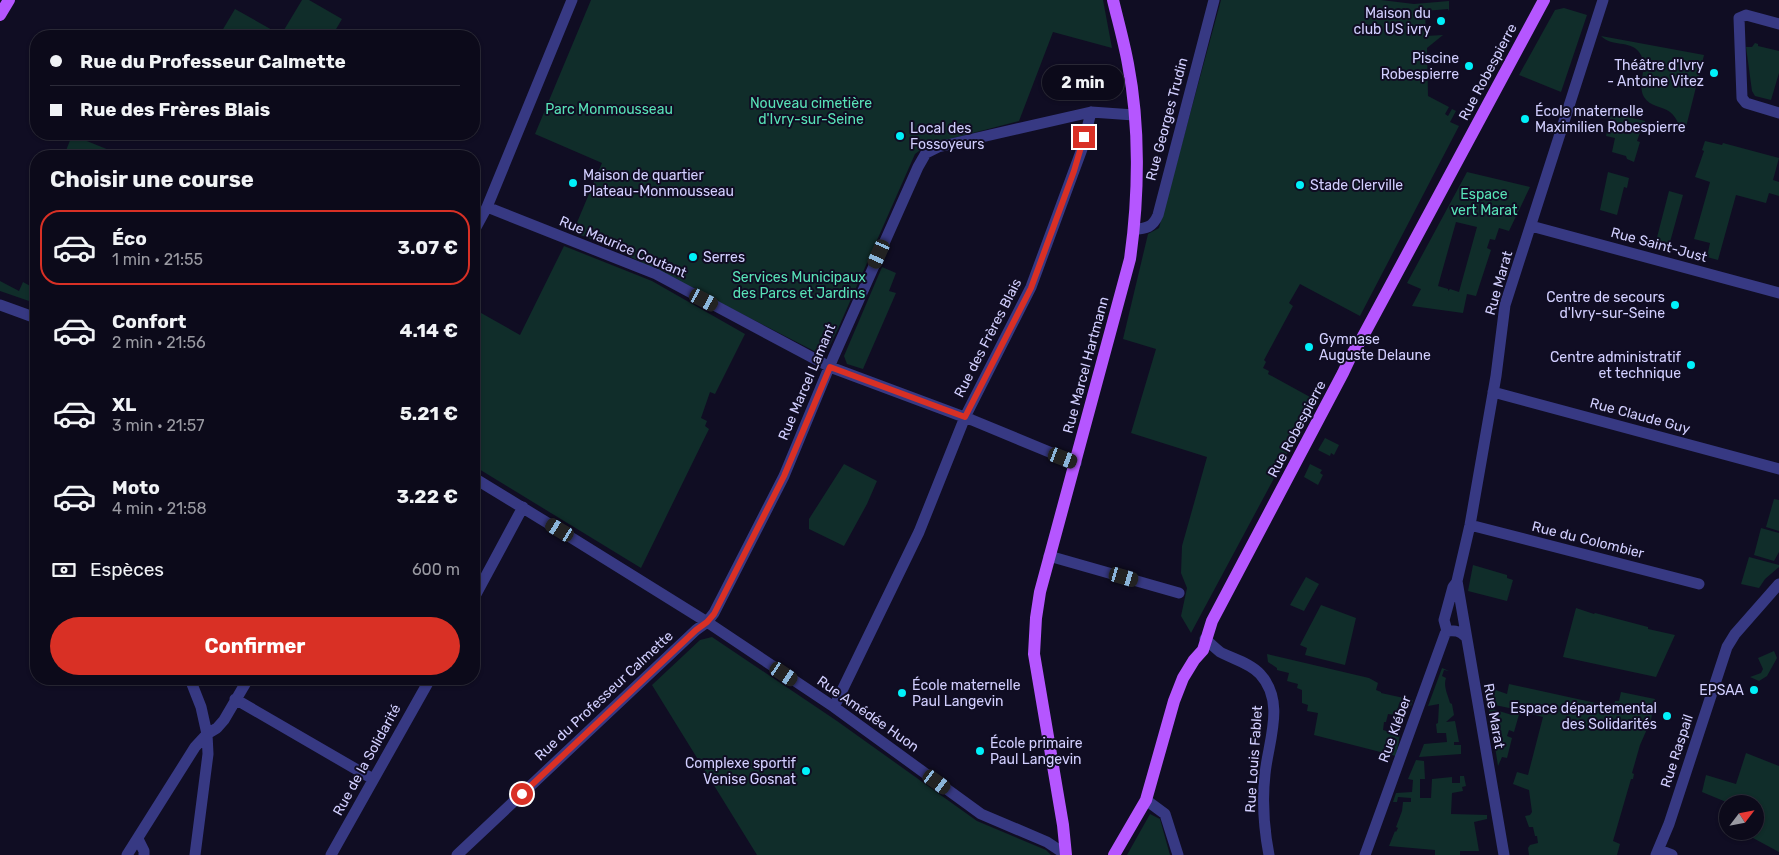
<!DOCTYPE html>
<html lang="fr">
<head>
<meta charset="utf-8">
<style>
  :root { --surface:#0c0a1a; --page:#1a1827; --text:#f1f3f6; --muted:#9a9aa2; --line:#2c2b39; --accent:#d93025 }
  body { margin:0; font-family:Rubik,sans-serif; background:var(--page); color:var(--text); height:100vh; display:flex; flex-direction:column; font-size:19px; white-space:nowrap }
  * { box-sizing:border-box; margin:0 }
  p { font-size:16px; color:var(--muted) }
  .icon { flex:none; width:28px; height:28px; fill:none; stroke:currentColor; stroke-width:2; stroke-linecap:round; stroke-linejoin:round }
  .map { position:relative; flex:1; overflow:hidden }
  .details { position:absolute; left:30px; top:150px; width:450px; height:535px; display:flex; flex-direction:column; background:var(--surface); border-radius:20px; box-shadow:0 1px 4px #0004,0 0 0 1px var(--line) }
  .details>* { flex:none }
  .hud { position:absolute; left:30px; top:30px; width:450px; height:110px; border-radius:20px; box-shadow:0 1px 4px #0004,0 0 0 1px var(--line); display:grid; align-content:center; height:110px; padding:0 20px; background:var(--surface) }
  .needle { width:32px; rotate:58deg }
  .buttons { position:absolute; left:1719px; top:795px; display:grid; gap:10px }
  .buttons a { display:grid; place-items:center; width:45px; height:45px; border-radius:50%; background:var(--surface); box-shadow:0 1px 4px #0004,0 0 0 1px var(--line); font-size:25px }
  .end { position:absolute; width:22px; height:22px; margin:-11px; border:6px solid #d93025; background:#fff; box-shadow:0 0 0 2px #fff }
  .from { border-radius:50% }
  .bubble { position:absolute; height:35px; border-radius:18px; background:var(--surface); box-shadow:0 1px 4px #0004,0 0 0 1px var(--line); font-size:16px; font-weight:700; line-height:35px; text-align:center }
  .car { position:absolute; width:15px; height:30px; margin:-15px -8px; border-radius:6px; box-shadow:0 0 4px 1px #0007; background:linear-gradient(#222 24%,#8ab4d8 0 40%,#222 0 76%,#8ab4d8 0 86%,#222 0) }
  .hud b { display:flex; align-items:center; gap:18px; height:48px; font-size:19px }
  .hud b+b { border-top:1px solid var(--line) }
  .hud i { width:12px; height:12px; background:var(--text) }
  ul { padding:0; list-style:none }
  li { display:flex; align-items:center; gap:15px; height:75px; margin:0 10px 8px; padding:0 10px; border:2px solid transparent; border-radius:20px }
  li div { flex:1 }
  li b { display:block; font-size:19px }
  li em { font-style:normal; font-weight:700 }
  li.on { border-color:var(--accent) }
  li>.icon { width:45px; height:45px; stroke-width:1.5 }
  h2 { padding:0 20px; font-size:22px; line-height:60px }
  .pay { display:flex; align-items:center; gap:12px; height:55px; padding:0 20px; font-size:19px }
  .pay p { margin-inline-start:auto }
  .button { display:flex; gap:10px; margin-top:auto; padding:10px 20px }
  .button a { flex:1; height:58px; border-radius:30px; background:var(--accent); color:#fff; font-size:20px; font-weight:700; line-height:58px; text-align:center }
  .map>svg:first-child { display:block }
</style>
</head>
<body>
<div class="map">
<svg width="1779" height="855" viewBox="0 0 1779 855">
  <rect width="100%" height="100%" fill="#100d23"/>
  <path fill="#102d2a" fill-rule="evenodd" d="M302 0H309L342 19 332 36H219L235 9 281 35Z
    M591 0H1103L1112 48 1053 32 1019 121 927 145 915 154 837 331 828 349 818 353 613 248 573 232 602 163 535 134Z
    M1221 0H1381L1414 4 1449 1V11L1448 9 1425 11 1426 36 1443 35 1427 48 1428 96 1449 107 1445 114 1448 116 1452 109 1456 111 1450 122 1459 126 1360 316 1300 284 1289 303 1293 306 1264 360 1266 362 1263 368 1269 371 1268 374 1310 397 1312 395 1317 398 1191 633 1181 616 1187 588 1181 573 1182 546 1207 457 1131 433 1156 349 1123 339 1148 234 1159 228Z
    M1564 8 1587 15 1561 92 1519 75 1555 10Z
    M1601 36 1704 55 1684 135C1679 128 1678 118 1670 112 1662 106 1650 107 1644 97 1636 83 1650 66 1639 52 1630 40 1611 47 1601 36Z
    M1755 43 1758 44V46L1779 51V73L1771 100 1755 96 1752 91 1746 47H1752Z
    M1611 113 1645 121 1644 127H1642L1637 141 1640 142 1634 162 1627 159 1626 156 1612 152 1615 138 1606 136Z
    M72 135 109 150 106 156H64Z
    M1705 141 1722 145 1723 143 1779 158 1773 180 1779 182V196L1769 193 1766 203 1736 195 1718 260 1707 257 1710 243 1694 239 1710 182 1695 177 1704 151 1702 150Z
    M1467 172 1530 187 1509 231 1499 228 1495 240 1490 239 1487 248 1491 250 1476 296 1467 294 1463 313 1412 306 1421 289 1407 283ZM1456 222 1477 227 1459 292 1450 289 1448 291V289L1438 286Z
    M1608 172 1629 178 1627 188 1624 187 1617 215 1600 210Z
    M1669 191 1683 195 1667 253 1654 249Z
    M564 246 652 281 745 334 715 394 710 392 701 418 707 421 705 426 709 429 641 568 474 466V309L520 335Z
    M882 267 896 273 889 291 896 293 863 369 847 364 844 356Z
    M0 281 19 291 23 282 34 288 35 291 29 301 0 291Z
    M1325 438 1339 445 1334 455 1331 453 1330 456 1318 450Z
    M844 464 877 481 867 504 844 546 809 529V519Z
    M1310 464 1322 470 1320 473 1323 475 1318 485 1304 477Z
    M1774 499 1779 500V531L1766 527Z
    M1761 528 1779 533V552L1774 561 1754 555Z
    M1749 557 1779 565V567L1765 579 1759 588 1741 584Z
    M1473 565 1507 575V578L1513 580 1507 601 1468 591Z
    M1306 577 1319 584 1304 611 1290 605Z
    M1321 605 1356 618 1345 665 1305 655 1307 648 1300 645Z
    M1576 608 1594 614 1595 613 1648 627V629L1675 635 1656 677 1563 657Z
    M712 637 837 721 977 821 1046 850 1051 855H757L652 685 700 640Z
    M1774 651 1777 658 1767 676 1759 681 1750 677 1761 673 1763 669 1758 658Z
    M1267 654 1369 678 1378 683 1376 690 1381 692V693L1413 700 1411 706 1399 704 1396 715 1388 714 1386 722H1384L1383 730 1400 735 1396 756 1314 735 1318 713 1307 711 1308 705 1302 703V690L1297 688 1298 684 1287 681 1289 673 1277 670V668L1268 662Z
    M1442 668 1449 671 1444 670 1442 676 1446 678C1443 686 1448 695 1450 703L1452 704 1454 715 1446 722 1455 721 1459 742H1454V745H1461V754L1419 757 1424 744 1447 742 1446 733H1437L1436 724 1438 723 1439 704 1428 706Z
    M1509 684 1614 707 1615 701H1619L1621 692 1655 699 1651 720 1640 745 1632 773 1634 774 1633 779H1631L1613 841 1620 844 1617 855H1529L1528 848 1530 845 1538 843 1537 836H1535L1533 827H1529L1525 816 1530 815 1532 812 1529 790 1513 784 1517 772 1528 775 1543 717 1520 711 1514 732 1509 730 1507 736 1512 738 1507 758 1502 757 1498 766 1489 708 1512 715 1514 709 1490 704 1487 687 1507 694Z
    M1746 753 1779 766V852L1740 831H1755V804H1731L1702 792 1706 775 1736 784Z
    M1416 760 1424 761 1425 779H1420V798H1431L1432 779 1452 777V783H1460V776H1464L1466 786 1462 787 1463 791 1452 793 1451 814 1487 815V819L1474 822 1479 851H1460V855H1471H1435V850L1389 846 1395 831 1396 832 1398 828 1396 827 1402 811 1403 802H1411V798L1398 797 1397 802H1393L1396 793 1412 792 1413 780 1408 779Z
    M1150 814 1160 819 1170 855H1127Z"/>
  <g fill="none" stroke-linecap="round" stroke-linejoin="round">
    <path stroke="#373983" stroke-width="11" d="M1779 24 1746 15 1739 18 1742 98 1746 103 1779 113
      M487 207 656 274 830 367 972 420 1076 463
      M1531 226 1779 293
      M1134 229C1146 229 1153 227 1158 215L1214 0
      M474 231 487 207 572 0
      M0 305 36 318
      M1493 392 1779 469
      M474 478 559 530 707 622 834 707 981 814 1047 842 1065 854
      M1470 525 1699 584
      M1049 556 1179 593
      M474 598 523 507
      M1447 631 1444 620 1453 587 1456 583
      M1205 639C1210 643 1215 648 1220 652 1233 659 1250 663 1260 674 1286 702 1268 742 1265 774 1262 801 1264 829 1269 855
      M190 679 201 707 207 734 208 754 195 855
      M235 699 373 779
      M834 707 919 532 965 417 1031 287 1082 149 1091 112
      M1146 800 1165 814 1178 855
      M138 839 144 851V855
      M1659 850 1672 855
      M127 855 195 747 207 734 217 728 224 720 248 679
      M331 855 430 679
      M457 855 696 630 707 622 714 613 784 476 833 358 918 167 926 153 938 147 1091 112 1134 115
      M1365 855 1445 634 1447 631C1455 630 1460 631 1465 636
      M1504 855 1457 581 1470 525 1496 376 1505 305 1603 0
      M1656 855 1669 824 1727 647 1735 634 1779 584"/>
    <path stroke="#b556ff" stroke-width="12" d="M0 15 9 0
      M1066 855 1063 825 1034 654 1036 618 1040 592 1130 259C1139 196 1140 126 1128 64 1124 42 1118 21 1113 0
      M1114 855 1146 800 1174 701 1183 678 1194 660 1203 650 1212 621 1343 373 1352 354 1361 340 1544 0"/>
  </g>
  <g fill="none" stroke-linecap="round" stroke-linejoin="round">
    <path stroke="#d93025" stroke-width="6" d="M522 794 696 630 707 622 714 614 784 476 830 367 965 417 1031 288 1074 171 1084 137"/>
  </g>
  <g fill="#00f1fa" stroke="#100d23" stroke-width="2">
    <circle cx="1441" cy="21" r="5"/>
    <circle cx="1469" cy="66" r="5"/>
    <circle cx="1714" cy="73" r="5"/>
    <circle cx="1525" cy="119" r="5"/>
    <circle cx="900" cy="136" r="5"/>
    <circle cx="573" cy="183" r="5"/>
    <circle cx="1300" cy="185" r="5"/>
    <circle cx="693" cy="257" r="5"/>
    <circle cx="1675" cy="305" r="5"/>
    <circle cx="1309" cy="347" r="5"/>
    <circle cx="1691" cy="365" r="5"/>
    <circle cx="1754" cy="690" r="5"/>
    <circle cx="902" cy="693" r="5"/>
    <circle cx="1667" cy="716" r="5"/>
    <circle cx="980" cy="751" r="5"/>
    <circle cx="806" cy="771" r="5"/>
  </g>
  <g text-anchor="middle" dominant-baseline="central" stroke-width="4" stroke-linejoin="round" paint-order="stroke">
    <g font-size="14" fill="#d2cfff" stroke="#100d23" text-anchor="end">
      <text x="1431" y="13">Maison du<tspan x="1431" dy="16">club US ivry</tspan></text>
      <text x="1459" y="58">Piscine<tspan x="1459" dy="16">Robespierre</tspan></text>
      <text x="1704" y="65">Théâtre d'Ivry<tspan x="1704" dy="16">- Antoine Vitez</tspan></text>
      <text x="1535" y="111" text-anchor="start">École maternelle<tspan x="1535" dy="16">Maximilien Robespierre</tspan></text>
      <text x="910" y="128" text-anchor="start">Local des<tspan x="910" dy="16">Fossoyeurs</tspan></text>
      <text x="583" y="175" text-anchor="start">Maison de quartier<tspan x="583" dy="16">Plateau-Monmousseau</tspan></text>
      <text x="1310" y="185" text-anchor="start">Stade Clerville</text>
      <text x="703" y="257" text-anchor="start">Serres</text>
      <text x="1665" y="297">Centre de secours<tspan x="1665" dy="16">d'Ivry-sur-Seine</tspan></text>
      <text x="1319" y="339" text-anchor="start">Gymnase<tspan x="1319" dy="16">Auguste Delaune</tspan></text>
      <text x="1681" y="357">Centre administratif<tspan x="1681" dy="16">et technique</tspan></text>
      <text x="912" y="685" text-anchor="start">École maternelle<tspan x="912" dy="16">Paul Langevin</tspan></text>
      <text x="1744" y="690">EPSAA</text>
      <text x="1657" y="708">Espace départemental<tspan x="1657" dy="16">des Solidarités</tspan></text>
      <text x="990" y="743" text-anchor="start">École primaire<tspan x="990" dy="16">Paul Langevin</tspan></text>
      <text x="796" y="763">Complexe sportif<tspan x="796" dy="16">Venise Gosnat</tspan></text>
    </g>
    <g font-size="14" fill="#d2cfff" stroke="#100d23">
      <text transform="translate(1488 72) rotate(-62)">Rue Robespierre</text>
      <text transform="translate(1167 119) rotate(-75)">Rue Georges Trudin</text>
      <text transform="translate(1659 245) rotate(15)">Rue Saint-Just</text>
      <text transform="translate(623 247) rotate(23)">Rue Maurice Coutant</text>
      <text transform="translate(1499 283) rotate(-74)">Rue Marat</text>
      <text transform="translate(988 338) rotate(-63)">Rue des Frères Blais</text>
      <text transform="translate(1086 365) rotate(-75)">Rue Marcel Hartmann</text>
      <text transform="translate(807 382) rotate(-67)">Rue Marcel Lamant</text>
      <text transform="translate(1640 416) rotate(15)">Rue Claude Guy</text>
      <text transform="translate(1297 429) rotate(-62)">Rue Robespierre</text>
      <text transform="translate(1588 540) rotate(14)">Rue du Colombier</text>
      <text transform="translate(604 696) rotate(-43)">Rue du Professeur Calmette</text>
      <text transform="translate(868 714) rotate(35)">Rue Amédée Huon</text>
      <text transform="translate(1494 716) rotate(80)">Rue Marat</text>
      <text transform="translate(1395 729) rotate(-70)">Rue Kléber</text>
      <text transform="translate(1677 751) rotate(-72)">Rue Raspail</text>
      <text transform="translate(1254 759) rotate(-86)">Rue Louis Fablet</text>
      <text transform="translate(367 760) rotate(-61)">Rue de la Solidarité</text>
    </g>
    <g font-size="14" fill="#58e2b7" stroke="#100d23">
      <text x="811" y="103">Nouveau cimetière<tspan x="811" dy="16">d'Ivry-sur-Seine</tspan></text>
      <text x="609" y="109">Parc Monmousseau</text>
      <text x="1484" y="194">Espace<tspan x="1484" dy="16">vert Marat</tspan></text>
      <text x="799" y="277">Services Municipaux<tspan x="799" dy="16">des Parcs et Jardins</tspan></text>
    </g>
  </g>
</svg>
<div class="buttons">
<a><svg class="needle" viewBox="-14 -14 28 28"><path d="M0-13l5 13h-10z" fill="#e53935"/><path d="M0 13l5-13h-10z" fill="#9a9aa2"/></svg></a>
</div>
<i class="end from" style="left:522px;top:794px"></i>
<i class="end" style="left:1084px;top:137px"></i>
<div class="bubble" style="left:1042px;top:65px;width:82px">2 min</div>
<i class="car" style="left:879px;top:254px;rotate:204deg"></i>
<i class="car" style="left:704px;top:300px;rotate:118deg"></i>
<i class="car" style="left:1063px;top:458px;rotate:111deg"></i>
<i class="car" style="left:560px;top:530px;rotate:301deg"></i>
<i class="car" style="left:1124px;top:577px;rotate:106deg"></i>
<i class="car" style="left:784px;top:674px;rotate:124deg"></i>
<i class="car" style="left:937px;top:782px;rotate:126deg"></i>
<div class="hud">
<b><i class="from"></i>Rue du Professeur Calmette</b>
<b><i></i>Rue des Frères Blais</b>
</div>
<section class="details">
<h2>Choisir une course</h2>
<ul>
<li class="on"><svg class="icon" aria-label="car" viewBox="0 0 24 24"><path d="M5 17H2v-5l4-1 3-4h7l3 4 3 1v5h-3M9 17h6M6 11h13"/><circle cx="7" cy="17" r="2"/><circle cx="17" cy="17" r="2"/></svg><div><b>Éco</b><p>1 min · 21:55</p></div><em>3.07 €</em></li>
<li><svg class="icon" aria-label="car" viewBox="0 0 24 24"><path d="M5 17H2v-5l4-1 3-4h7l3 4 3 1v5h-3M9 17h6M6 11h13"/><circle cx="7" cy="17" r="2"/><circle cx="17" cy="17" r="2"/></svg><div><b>Confort</b><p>2 min · 21:56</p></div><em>4.14 €</em></li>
<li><svg class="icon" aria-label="car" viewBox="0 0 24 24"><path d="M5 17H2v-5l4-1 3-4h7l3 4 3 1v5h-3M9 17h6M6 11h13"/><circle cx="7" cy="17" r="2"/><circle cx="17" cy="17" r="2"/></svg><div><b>XL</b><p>3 min · 21:57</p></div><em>5.21 €</em></li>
<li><svg class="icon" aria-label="car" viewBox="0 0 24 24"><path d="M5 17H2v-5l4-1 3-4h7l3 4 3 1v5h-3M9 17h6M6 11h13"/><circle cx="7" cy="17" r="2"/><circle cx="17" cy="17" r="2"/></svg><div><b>Moto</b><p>4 min · 21:58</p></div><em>3.22 €</em></li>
</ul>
<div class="pay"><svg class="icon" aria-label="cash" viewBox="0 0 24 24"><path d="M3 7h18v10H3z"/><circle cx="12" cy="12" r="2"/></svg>Espèces<p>600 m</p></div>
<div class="button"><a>Confirmer</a></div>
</section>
</div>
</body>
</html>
